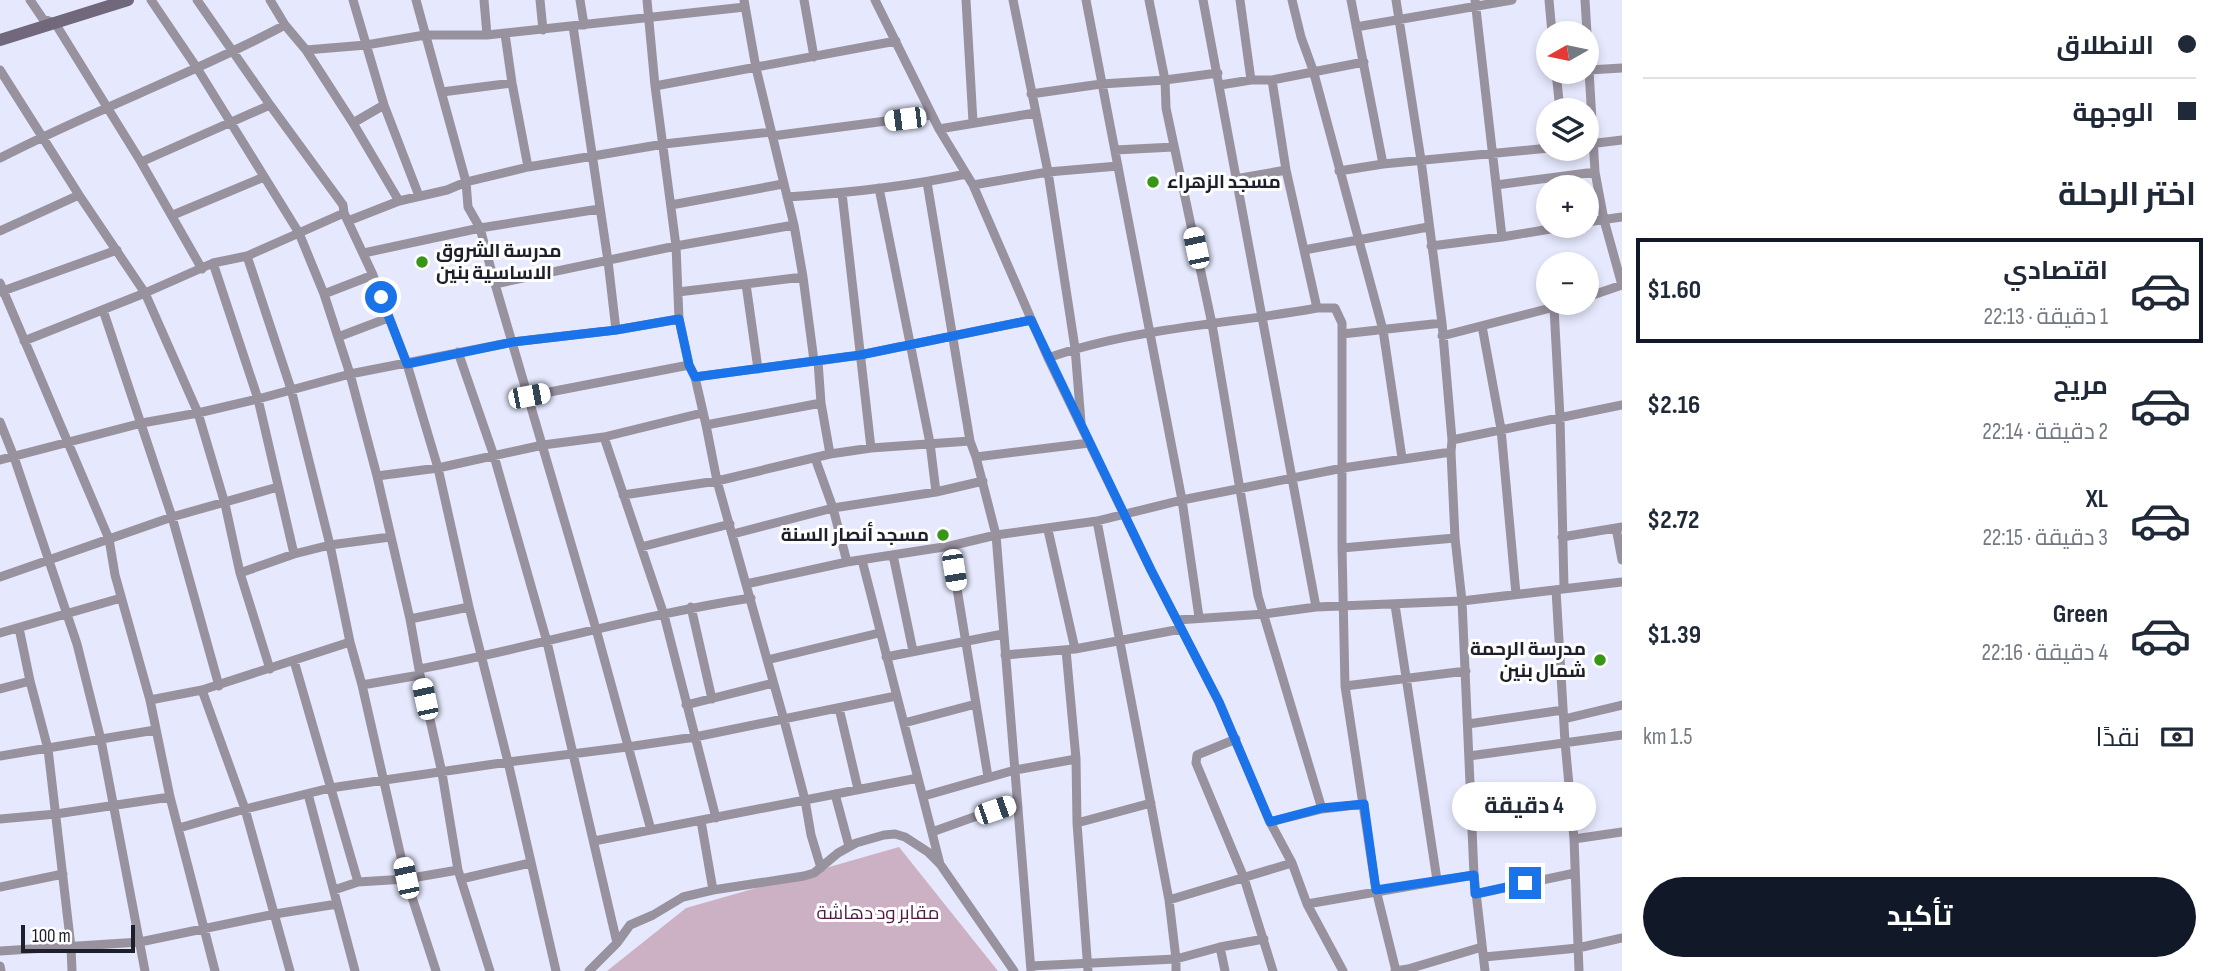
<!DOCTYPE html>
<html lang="ar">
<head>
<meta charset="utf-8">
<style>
  :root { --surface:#fff; --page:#f6f6f7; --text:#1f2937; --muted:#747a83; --line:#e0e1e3; --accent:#111827 }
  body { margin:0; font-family:"Sofia Sans Condensed",Cairo,sans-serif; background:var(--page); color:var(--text); direction:rtl; height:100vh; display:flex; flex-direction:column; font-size:26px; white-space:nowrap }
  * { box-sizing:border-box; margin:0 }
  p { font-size:23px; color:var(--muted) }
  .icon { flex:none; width:38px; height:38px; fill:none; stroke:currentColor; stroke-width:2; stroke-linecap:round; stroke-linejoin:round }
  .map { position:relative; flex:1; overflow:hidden; direction:ltr }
  .drawer { display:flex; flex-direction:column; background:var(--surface); width:595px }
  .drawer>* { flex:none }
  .banner { display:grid; align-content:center; height:154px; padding:0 21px; background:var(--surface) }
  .needle { width:46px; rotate:261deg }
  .buttons { position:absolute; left:1536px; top:21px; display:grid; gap:14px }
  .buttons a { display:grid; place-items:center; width:63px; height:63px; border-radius:50%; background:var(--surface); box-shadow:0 4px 10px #0003; font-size:35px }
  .scale { position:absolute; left:21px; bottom:18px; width:114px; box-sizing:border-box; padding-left:7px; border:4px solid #1d1f2b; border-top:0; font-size:19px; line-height:24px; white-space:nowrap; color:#1d1f2b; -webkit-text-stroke:5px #fff; paint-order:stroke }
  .end { position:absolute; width:32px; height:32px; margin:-16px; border:9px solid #1a73e8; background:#fff; box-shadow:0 0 0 4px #fff }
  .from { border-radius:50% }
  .bubble { position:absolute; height:49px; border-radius:24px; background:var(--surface); box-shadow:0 4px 10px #0003; font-size:23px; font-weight:700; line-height:49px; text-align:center; direction:rtl }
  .car { position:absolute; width:21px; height:42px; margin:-21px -10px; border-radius:9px; box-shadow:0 0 5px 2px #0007; background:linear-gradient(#fff 24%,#345 0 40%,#fff 0 76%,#345 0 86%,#fff 0) }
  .banner b { display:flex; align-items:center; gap:24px; height:66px; font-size:26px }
  .banner b+b { border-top:2px solid var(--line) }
  .banner i { width:18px; height:18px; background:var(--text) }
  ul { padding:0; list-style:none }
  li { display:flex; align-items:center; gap:21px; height:105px; margin:0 14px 10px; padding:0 7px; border:4px solid transparent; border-radius:0px }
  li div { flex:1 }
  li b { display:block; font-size:26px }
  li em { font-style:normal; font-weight:700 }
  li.active { border-color:var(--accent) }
  li>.icon { width:63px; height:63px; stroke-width:1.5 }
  h2 { padding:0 21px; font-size:32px; line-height:84px }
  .pay { display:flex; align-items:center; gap:18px; height:77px; padding:0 21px; font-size:26px }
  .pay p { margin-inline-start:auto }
  .cta { display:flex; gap:14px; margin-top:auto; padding:14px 21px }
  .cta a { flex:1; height:80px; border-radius:42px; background:var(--accent); color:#fff; font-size:28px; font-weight:700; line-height:80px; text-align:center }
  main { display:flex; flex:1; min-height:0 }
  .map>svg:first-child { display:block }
</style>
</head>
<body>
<main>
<section class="drawer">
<div class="banner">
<b><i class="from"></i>الانطلاق</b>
<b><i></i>الوجهة</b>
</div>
<h2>اختر الرحلة</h2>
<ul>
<li class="active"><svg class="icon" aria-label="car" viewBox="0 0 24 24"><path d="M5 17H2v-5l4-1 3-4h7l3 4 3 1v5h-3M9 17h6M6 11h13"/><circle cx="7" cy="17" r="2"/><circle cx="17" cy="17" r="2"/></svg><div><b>اقتصادي</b><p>1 دقيقة · 22:13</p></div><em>$1.60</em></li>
<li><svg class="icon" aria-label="car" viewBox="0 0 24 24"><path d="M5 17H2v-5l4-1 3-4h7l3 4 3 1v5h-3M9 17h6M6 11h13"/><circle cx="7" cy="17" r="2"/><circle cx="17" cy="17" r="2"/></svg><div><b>مريح</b><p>2 دقيقة · 22:14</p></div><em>$2.16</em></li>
<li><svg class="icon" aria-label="car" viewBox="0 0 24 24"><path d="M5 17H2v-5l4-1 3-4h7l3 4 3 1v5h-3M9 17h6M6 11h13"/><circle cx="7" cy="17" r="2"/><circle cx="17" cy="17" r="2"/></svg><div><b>XL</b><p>3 دقيقة · 22:15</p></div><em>$2.72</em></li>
<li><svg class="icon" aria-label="car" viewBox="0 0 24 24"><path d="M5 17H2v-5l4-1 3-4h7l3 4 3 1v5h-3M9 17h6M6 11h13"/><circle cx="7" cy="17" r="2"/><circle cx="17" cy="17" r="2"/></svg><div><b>Green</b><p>4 دقيقة · 22:16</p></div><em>$1.39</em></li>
</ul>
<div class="pay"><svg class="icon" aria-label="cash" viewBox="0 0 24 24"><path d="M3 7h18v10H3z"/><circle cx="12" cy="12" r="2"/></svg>نقدًا<p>1.5 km</p></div>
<div class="cta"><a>تأكيد</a></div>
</section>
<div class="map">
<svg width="1622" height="971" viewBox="0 0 1622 971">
  <rect width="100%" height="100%" fill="#e6e8fd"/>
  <path fill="#ccb1c5" d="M899 847 998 971H607L686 908Z"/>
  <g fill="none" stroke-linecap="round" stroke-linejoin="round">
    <path stroke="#98929f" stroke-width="9" d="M30 0 43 19 55 23 141 162 202 269
      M151 0 197 68 299 233 324 294 350 374 377 476 410 619 420 675 442 773 458 870 490 971
      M197 0 270 105 343 205 344 213 373 275 407 364 438 468 469 607 508 762 556 971
      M270 0 285 25 306 50 353 123 399 201
      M353 0 384 105 419 196
      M416 0 466 182 468 207 480 228 495 284 596 629 651 830
      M484 0 487 35
      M540 0 543 30
      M580 0 584 25
      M647 0 655 86 676 246 679 319 689 365 695 377 706 425 717 481 784 720 805 800 811 835 821 868
      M744 0 756 68 794 225 803 277 814 361H818L821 403 830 454
      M804 0 814 57
      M875 0 939 129 973 185 1048 358 1151 570 1219 702 1270 822 1292 863 1307 904 1343 971
      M966 0 973 122
      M1013 0 1048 172 1075 348 1081 422
      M1086 0 1182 500 1199 617
      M1149 0 1165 80 1166 108 1212 324 1258 596 1322 809
      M1203 0 1316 607
      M1240 0 1251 80
      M1292 0 1301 37 1313 70 1383 330 1402 458
      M1351 0 1383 164
      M1396 0 1421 160 1442 323 1452 440 1451 452 1455 538 1462 601 1474 875 1485 971
      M1475 0 1502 237
      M1549 0 1552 33
      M1585 0 1587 33
      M573 26 608 261 616 330
      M1356 27 1512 0
      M505 34 512 83 528 167
      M1587 36 1595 172 1604 220 1622 285
      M306 50 366 45 425 35H487L745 7
      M0 70 79 195 145 293 198 413 225 504 240 573 270 669
      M1589 70 1622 68
      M1556 72 1560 110
      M1272 80 1286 170 1317 308
      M1220 85 1251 80H1272L1364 62
      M655 86 896 41
      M442 92 512 83
      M1031 94 1101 84 1165 80 1218 73
      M353 123 384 105
      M939 129 1035 113
      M772 136 932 115
      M1589 144 1622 140
      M1115 150 1174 147
      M0 158C93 110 193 74 285 25
      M141 162 270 105
      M1339 171 1383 164 1549 148
      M1235 179 1286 170
      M927 182 970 441 976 457 996 535 1031 971
      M973 185 1048 172 1118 166
      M1496 185 1595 172
      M879 188 930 443 936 492
      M842 193 871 448
      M787 197C847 193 906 187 966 174
      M671 205 783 184
      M173 215 264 177
      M348 221 399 201 447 190 466 182 528 167 664 144 771 132
      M1587 222 1622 217
      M0 231 79 195
      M1431 246 1502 237 1569 226
      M1304 250 1428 227
      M364 253 480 228 599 209
      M247 256 291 389 330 545 350 642 362 685 406 879 436 971
      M213 263 258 399 294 554
      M0 283 109 539 115 575 150 700 170 797 215 971
      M495 284 676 246 794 225
      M746 284 758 369
      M0 292 117 250
      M678 292 803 277
      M324 294 373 275
      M1587 297 1622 285
      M1554 308 1560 417 1564 588
      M103 310 172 517 219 686
      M1482 326 1501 429 1516 594
      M1342 334 1442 323
      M1442 336 1570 303
      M338 337 388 318
      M24 341 145 293 213 263 247 256 344 213
      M458 352 494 456 547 642 617 943
      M1048 358C1131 328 1230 324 1317 308H1335L1342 323V548L1345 686 1376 890 1396 971
      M818 361 860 355 1031 320
      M695 377 814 361
      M529 396 689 365
      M0 422 14 457 77 644 101 740 145 971
      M706 425 821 403
      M604 437 664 615 716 818
      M1452 440 1622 405
      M976 457 1089 443
      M815 458 833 508 847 562
      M0 460 142 423 198 413 258 399 350 374 513 342 616 330 679 319
      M377 476 438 468 543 445 604 437 702 413
      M623 495 717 481 830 454 871 448 970 441
      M1097 521 1169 900 1176 959V971
      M1616 528 1622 560
      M1048 530 1075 649
      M733 534 833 508 936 492 983 481
      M1562 537 1622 527
      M950 546 988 777
      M641 547 730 524
      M1342 548 1455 538
      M893 555 913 651
      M862 560 940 864
      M240 573 294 554 330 545 390 537
      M0 577 172 517 278 487
      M746 584 847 562 950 546 996 535 1097 521 1182 500 1343 468 1451 452
      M1556 590 1565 742 1574 839 1579 971
      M1395 605 1437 880
      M691 607 712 699
      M410 619 469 607
      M1177 620 1265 614 1316 607 1462 601 1622 582
      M19 628 30 681 48 749 71 947 72 971
      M0 633 121 598
      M1066 650 1076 759 1077 823 1088 971
      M1005 655 1075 649 1181 629
      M886 657 1003 634
      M767 660 879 633
      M294 661 358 882
      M419 669C531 648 639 615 751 598
      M362 685 420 675
      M1345 686 1466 671
      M0 689 30 681
      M202 690 245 809 290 971
      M150 700 202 690 350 642
      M686 705 773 683
      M839 708 858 789
      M1564 719 1622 705
      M904 723 976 704
      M1468 724 1563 710
      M1236 739 1197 755 1196 763 1244 878 1273 971
      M0 756 155 730
      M1469 756 1622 735
      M308 794 355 971
      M835 794 849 846
      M924 796 1015 770 1076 759
      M0 819 56 814 170 797
      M701 821 713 890
      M1270 822 1322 809 1364 804
      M1077 823 1151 803
      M179 828 245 809 330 788 508 762 627 747 695 737 896 696
      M932 832 1016 802
      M1574 839 1622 832
      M594 841 918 778
      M461 879 530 863
      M0 887 63 874
      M334 890 358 882 406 879 458 870
      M1476 894 1575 873
      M1169 900 1292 863
      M1307 904 1474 875
      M1220 947 1225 971
      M0 951 140 942 275 914 337 904
      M1484 957 1578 948 1622 938
      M0 966 1 971
      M1031 966 1176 959 1220 947 1264 939
      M589 971 617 943 630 925 653 915 683 897 713 890 804 876 814 873 838 853 856 843 884 835 895 834 905 837 928 852 940 864 1014 971
      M1395 971 1408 969 1482 947"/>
    <path stroke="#71687b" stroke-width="12" d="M0 40 128 0"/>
  </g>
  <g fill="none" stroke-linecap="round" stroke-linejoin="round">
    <path stroke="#1a73e8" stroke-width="9" d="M381 297 407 364 513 342 616 330 679 319 689 365 695 377 860 355 1031 320 1151 570 1219 702 1270 822 1322 808 1364 804 1376 890 1474 875 1475 894 1525 883"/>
  </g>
  <g fill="#379615" stroke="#fff" stroke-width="2.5">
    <circle cx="1153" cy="182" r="7"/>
    <circle cx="422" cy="262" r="7"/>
    <circle cx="943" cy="535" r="7"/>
    <circle cx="1600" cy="660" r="7"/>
  </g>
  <g text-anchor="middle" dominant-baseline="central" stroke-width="6" stroke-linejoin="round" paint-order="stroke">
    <g font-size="19" font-weight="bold" fill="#1d1f2b" stroke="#fff" text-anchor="start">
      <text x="1167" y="182">مسجد الزهراء</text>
      <text x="436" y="251">مدرسة الشروق<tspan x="436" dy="22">الاساسية بنين</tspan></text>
      <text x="929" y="535" text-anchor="end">مسجد أنصار السنة</text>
      <text x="1586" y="649" text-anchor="end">مدرسة الرحمة<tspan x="1586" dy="22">شمال بنين</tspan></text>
    </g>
    <g font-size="19" fill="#4f1b45" stroke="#fff">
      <text x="878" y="913">مقابر ود دهاشة</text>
    </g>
  </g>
</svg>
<div class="buttons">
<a><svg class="needle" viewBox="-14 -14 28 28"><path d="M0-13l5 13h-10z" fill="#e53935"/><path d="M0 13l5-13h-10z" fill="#747a83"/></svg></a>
<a><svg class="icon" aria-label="layers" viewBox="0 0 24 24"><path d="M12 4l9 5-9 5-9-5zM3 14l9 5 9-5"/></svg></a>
<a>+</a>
<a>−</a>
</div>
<div class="scale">100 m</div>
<i class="end from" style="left:381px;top:297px"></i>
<i class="end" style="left:1525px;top:883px"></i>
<div class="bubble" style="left:1452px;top:782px;width:144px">4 دقيقة</div>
<i class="car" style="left:905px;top:119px;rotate:263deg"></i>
<i class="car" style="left:1196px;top:248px;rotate:348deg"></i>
<i class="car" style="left:529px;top:396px;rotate:79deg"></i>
<i class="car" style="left:954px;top:570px;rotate:171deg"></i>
<i class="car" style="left:425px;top:699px;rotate:348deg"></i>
<i class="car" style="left:995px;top:810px;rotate:71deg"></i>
<i class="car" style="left:406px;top:878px;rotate:348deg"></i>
</div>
</main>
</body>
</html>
